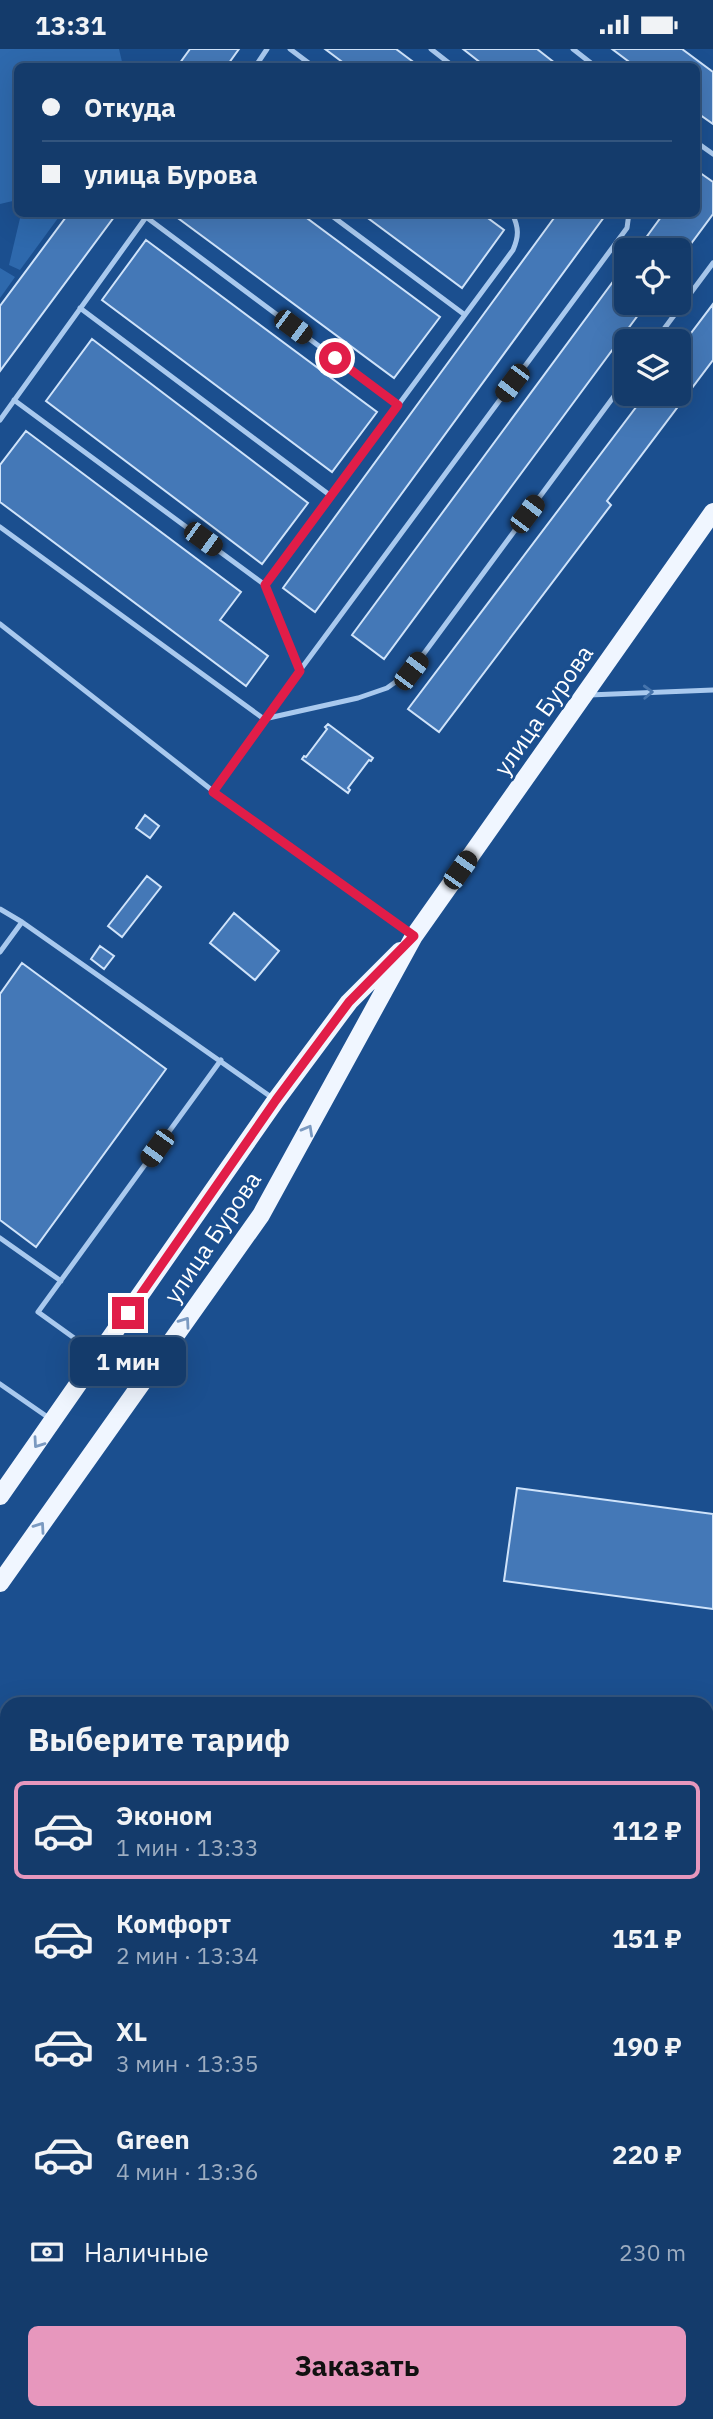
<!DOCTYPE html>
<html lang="ru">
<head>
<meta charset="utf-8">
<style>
  :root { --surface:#143b6b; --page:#1d4271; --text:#f1f3f6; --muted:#9dadc1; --line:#33557e; --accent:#e797bd }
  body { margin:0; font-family:"IBM Plex Sans",sans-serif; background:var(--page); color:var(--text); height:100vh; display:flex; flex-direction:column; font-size:26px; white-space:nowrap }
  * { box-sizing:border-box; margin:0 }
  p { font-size:23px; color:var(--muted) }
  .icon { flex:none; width:38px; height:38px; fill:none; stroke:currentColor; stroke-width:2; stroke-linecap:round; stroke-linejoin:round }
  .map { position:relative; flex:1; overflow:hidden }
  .panel { position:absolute; left:0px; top:1648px; width:714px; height:723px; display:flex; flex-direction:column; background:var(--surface); border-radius:21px 21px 0 0; box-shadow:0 7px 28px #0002,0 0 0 2px var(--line) }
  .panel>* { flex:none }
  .top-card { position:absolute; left:14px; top:14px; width:686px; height:154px; border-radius:10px; box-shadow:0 7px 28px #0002,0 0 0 2px var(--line); display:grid; align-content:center; height:154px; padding:0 28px; background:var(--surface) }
  .buttons { position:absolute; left:614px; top:189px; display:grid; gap:14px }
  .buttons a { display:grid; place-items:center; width:77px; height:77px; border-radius:10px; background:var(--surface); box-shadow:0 7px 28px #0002,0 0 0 2px var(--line); font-size:35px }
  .end { position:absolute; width:32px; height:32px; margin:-16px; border:9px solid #e11d48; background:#fff; box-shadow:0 0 0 4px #fff }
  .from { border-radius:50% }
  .bubble { position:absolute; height:49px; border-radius:10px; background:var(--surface); box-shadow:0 7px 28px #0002,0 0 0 2px var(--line); font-size:23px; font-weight:700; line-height:49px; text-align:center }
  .car { position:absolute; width:21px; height:42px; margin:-21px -10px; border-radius:9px; box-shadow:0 0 5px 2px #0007; background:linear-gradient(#222 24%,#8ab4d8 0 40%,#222 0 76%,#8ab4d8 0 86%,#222 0) }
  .top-card b { display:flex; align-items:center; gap:24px; height:66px; font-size:26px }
  .top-card b+b { border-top:2px solid var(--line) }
  .top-card i { width:18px; height:18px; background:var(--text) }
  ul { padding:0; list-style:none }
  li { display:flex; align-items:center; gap:21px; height:98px; margin:0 14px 10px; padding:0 14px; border:4px solid transparent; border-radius:10px }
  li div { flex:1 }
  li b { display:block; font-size:26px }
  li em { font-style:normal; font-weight:700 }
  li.active { border-color:var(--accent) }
  li>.icon { width:63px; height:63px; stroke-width:1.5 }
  h2 { padding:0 28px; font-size:32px; line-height:84px }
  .pay { display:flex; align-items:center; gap:18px; height:77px; padding:0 28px; font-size:26px }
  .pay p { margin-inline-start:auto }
  .button { display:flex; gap:14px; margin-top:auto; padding:14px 28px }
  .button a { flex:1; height:80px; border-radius:10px; background:var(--accent); color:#111; font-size:28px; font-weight:700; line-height:80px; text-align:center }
  .status { display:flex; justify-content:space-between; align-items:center; height:49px; padding:0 35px; background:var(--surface); direction:ltr }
  .status svg { height:19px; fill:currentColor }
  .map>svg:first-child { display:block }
</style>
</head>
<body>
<div class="status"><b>13:31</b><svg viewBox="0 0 49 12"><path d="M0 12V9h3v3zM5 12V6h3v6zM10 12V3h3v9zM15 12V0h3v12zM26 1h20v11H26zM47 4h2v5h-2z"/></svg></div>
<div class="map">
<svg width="713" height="2370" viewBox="0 0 713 2370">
  <rect width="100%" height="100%" fill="#1b4f8f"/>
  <path fill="#2e69ad" d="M0 0H119L123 17 18 18 17 151 0 155Z
    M21 165H61L20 221 9 216Z
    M0 219 15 228 0 249Z"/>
  <path fill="#4478b7" stroke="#cfe3fa" stroke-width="2" d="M190 0H239L226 18H177Z
    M325 0H396L420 18H349Z
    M463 0H537L560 18H486Z
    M612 0H682L713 23V75L696 63V18H636Z
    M696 121 713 133V165L679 211V201H637L664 164H696Z
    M69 164H117L0 322V257Z
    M171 164H300L440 268 394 329Z
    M361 164H481L504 181 462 239Z
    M548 164H607L315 563 283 539 554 169Z
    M146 191 377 363 332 423 102 251Z
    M626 215V254H647L384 610 352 586Z
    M713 255V311L607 452 611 456 439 683 408 660 646 345H679V300Z
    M92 290 308 454 262 515 46 352Z
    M26 382 241 543 220 571 268 607 246 637 0 453V416Z
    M328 675 373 709 371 712 369 711 348 739 350 741 348 744 302 710 304 707 306 708 327 680 325 678Z
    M145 766 159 777 150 789 136 779Z
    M147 827 161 838 122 888 108 877Z
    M234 864 279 902 255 931 210 894Z
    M100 897 114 907 104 920 91 910Z
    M22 914 166 1020 36 1198 0 1171V945Z
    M517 1439 713 1465V1560L504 1532Z
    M7 1947V2120L0 2130V1957Z
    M508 2364H620L616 2370H504Z"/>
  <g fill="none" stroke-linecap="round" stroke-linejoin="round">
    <path stroke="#a9c9ee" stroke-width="5" d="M290 0 314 18
      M431 0 454 18
      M573 0 596 18
      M255 18 267 0
      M696 93 713 105
      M328 164 465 266
      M146 168 398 356
      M80 259 331 447
      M655 292 713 214
      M14 351 265 536
      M0 371 149 164
      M0 478 264 670 627 179 629 164
      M0 575 213 742 412 886
      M300 622 265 536 513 201C519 187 519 179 512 164
      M589 646 713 641
      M213 742 264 670 358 649 387 639 411 622 626 331
      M0 860 22 873 0 903
      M22 873 274 1050
      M0 1189 61 1232
      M95 1304 38 1263 221 1011
      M0 1335 49 1369
      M0 1831 7 1836
      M0 2188 7 2178
      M372 2370 375 2364
      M645 2370 649 2364"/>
    <path stroke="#f0f6ff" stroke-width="18" d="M0 1447 276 1051 349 953 400 902
      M0 1534 261 1166 414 887 713 463"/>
  </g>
  <defs><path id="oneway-chevron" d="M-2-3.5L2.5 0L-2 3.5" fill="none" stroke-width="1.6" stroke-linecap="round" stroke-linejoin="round" transform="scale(1.75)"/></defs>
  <use stroke="#4674ac" href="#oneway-chevron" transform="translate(648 643) rotate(-2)"/>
  <g stroke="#7b9ac1">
    <use href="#oneway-chevron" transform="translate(308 1081) rotate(-61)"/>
    <use href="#oneway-chevron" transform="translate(185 1273) rotate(-55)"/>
    <use href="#oneway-chevron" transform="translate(38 1394) rotate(125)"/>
    <use href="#oneway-chevron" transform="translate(40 1478) rotate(-55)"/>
  </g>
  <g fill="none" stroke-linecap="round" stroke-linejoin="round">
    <path stroke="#e11d48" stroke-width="9" d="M128 1264 276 1051 349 953 414 887 213 743 300 622 265 536 398 356 335 309"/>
  </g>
  <g text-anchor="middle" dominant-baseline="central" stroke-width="5" stroke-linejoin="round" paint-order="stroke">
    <g font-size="24" fill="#fff" stroke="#1b4f8f">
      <text transform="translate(543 661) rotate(-55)">улица Бурова</text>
      <text transform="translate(212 1188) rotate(-56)">улица Бурова</text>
    </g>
  </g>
</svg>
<div class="buttons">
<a><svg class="icon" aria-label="locate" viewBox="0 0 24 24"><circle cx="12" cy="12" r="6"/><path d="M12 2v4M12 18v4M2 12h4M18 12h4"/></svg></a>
<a><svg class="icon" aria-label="layers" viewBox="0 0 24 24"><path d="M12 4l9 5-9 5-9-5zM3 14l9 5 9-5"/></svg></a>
</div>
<i class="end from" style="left:335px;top:309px"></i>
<i class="end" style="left:128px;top:1264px"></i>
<div class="bubble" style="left:70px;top:1288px;width:116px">1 мин</div>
<i class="car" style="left:293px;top:278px;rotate:127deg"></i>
<i class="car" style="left:512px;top:334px;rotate:217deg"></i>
<i class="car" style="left:527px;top:465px;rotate:37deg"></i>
<i class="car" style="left:203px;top:490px;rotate:126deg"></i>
<i class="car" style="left:411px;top:622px;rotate:37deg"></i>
<i class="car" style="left:460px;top:821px;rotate:35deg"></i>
<i class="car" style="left:157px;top:1099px;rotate:216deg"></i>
<div class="top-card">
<b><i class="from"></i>Откуда</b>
<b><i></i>улица Бурова</b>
</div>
<section class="panel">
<h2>Выберите тариф</h2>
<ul>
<li class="active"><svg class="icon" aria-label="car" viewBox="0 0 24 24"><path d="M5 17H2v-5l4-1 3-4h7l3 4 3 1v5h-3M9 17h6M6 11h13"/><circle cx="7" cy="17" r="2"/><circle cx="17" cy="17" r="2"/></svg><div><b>Эконом</b><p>1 мин · 13:33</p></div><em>112 ₽</em></li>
<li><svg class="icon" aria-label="car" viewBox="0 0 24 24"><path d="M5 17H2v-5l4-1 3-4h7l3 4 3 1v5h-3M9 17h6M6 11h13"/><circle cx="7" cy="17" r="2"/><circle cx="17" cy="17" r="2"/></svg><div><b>Комфорт</b><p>2 мин · 13:34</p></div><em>151 ₽</em></li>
<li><svg class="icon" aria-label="car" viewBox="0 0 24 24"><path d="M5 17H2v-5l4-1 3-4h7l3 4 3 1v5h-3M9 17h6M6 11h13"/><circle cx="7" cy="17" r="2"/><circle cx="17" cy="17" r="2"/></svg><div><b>XL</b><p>3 мин · 13:35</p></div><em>190 ₽</em></li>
<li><svg class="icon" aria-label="car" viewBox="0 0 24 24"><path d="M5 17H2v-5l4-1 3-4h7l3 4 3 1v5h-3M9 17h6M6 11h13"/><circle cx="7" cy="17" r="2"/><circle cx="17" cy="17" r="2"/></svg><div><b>Green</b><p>4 мин · 13:36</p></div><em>220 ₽</em></li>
</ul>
<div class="pay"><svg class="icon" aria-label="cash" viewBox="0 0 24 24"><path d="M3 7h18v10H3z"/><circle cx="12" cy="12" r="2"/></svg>Наличные<p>230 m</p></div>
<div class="button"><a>Заказать</a></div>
</section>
</div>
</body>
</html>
